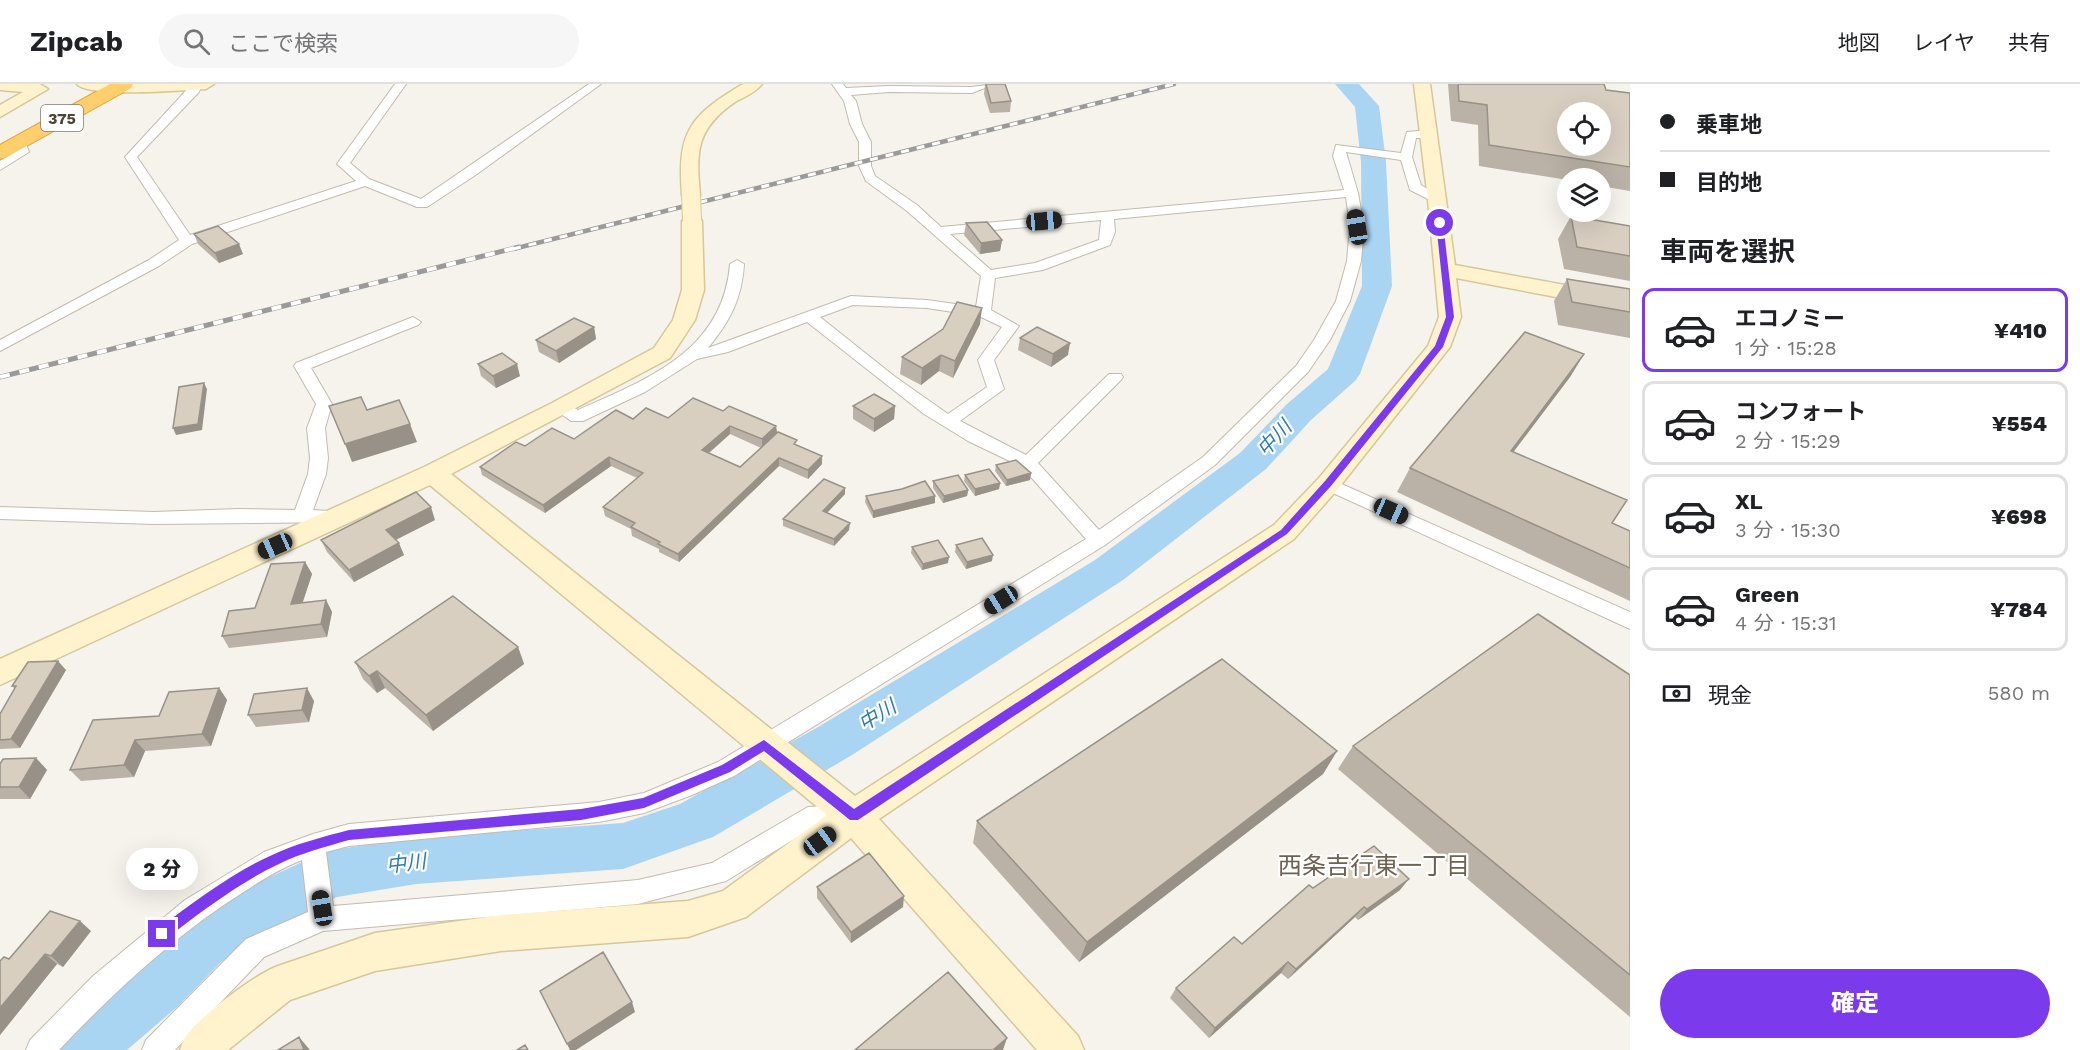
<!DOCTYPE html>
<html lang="ja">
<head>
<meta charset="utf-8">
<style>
  :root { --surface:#fff; --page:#f6f6f6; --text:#202124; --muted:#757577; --line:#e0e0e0; --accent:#7c3aed }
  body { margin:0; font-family:"Work Sans","Noto Sans JP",sans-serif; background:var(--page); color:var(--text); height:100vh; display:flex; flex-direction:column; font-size:22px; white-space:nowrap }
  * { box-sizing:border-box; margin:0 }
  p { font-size:20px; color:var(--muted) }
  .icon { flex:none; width:33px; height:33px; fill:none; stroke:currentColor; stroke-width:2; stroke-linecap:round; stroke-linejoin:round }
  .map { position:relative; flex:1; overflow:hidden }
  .panel { display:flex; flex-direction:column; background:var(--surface); width:450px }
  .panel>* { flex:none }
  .banner { display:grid; align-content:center; height:132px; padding:0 30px; background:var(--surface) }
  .buttons { position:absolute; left:1557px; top:18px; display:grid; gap:12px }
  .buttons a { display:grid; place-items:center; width:54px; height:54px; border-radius:50%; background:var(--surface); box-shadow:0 6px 24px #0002; font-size:30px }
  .end { position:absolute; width:27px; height:27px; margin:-14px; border:8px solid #7c3aed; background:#fff; box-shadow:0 0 0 3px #fff }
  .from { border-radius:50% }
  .bubble { position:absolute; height:42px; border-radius:21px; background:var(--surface); box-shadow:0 6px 24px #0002; font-size:20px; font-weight:800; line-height:42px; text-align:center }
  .car { position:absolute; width:18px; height:36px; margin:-18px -9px; border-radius:8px; box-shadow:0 0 4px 2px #0007; background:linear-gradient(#222 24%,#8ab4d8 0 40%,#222 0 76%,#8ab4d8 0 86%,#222 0) }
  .banner b { display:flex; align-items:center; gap:21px; height:57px; font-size:22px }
  .banner b+b { border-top:2px solid var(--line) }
  .banner i { width:15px; height:15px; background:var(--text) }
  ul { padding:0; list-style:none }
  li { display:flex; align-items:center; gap:18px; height:84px; margin:0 12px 9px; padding:0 18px; border:3px solid var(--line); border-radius:12px }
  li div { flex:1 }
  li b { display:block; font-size:22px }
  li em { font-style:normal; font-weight:800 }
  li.selected { border-color:var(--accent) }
  li>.icon { width:54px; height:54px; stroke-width:1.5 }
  h2 { padding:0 30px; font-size:27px; line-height:72px }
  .pay { display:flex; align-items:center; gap:15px; height:66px; padding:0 30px; font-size:22px }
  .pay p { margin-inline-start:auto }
  .primary-button { display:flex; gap:12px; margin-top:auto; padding:12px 30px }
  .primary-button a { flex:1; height:69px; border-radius:36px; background:var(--accent); color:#fff; font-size:24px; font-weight:800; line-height:69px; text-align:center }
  header { display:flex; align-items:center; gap:36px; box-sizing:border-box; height:84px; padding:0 30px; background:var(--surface); border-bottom:2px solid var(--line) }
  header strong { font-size:28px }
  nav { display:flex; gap:33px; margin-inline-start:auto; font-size:21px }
  .search { width:420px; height:54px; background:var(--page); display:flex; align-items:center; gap:15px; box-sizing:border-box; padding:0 21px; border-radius:33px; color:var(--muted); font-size:22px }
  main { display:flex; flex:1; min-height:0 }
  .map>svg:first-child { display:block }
</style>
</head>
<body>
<header>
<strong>Zipcab</strong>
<div class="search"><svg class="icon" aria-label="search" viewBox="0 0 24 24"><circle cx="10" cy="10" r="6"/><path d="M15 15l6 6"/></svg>ここで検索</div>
<nav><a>地図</a><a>レイヤ</a><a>共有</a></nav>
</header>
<main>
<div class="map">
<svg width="1630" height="966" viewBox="0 0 1630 966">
  <rect width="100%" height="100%" fill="#f6f3ec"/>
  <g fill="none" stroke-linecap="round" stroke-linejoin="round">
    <path fill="#a9d4f2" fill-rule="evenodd" d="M1335 0H1359L1379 22 1386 78 1392 202 1360 290 1355 297 1311 336 1266 385 1123 496 852 671 713 753 623 785 416 800 337 813 271 846 221 878 177 923 127 966H54L62 945 137 883 183 840 233 810 313 773 331 766 416 754 623 739 680 720 818 643 1095 476 1240 369 1287 320 1328 285 1362 202 1361 78 1355 23Z"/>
    <defs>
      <path id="street" d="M192 0H202L199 8 137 73 190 151 356 97 337 80 395 0H406L350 79 369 95 421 115 589 0H601L477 90 427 123H417L365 102 192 160 159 182 0 267V256L149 176 179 156 125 73Z
        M832 0H843L846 4 889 2 971 3 995 0 972 9 889 8 851 11 856 17 862 40 871 58V82L875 92 917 121 941 143 1344 106 1333 72 1336 61 1401 69 1407 48 1429 46 1435 50 1429 54H1416L1412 73 1421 101 1445 116 1438 120 1410 106 1401 76 1346 68 1358 109 1364 143 1361 177 1350 217 1330 256 1308 288 1215 381 1105 461 734 692 692 711 644 729 599 738 349 762 326 768 333 822 638 796 712 779 808 723 850 721 858 725 862 732 858 739 850 743 812 744 726 797 638 820 323 847 264 873 175 966H142L146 956 246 855 308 828 302 776C281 784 262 796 242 809 174 852 115 907 59 966H26L30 956 93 892 185 816 264 768 313 750 349 740 599 718 644 709 718 678 1086 455 1022 383 968 357 924 330 807 238 728 268 697 275 645 308 583 337H571L553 324 555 320H567L578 326C648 295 723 267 730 180L737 176 744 180C742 215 730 237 708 264L851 212 927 216 976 223 981 192 907 127 866 97 859 82V58L850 40 844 17ZM1346 113 1350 143 1347 177 1336 217 1314 256 1296 282 1203 373 1099 446 1038 379 1121 296 1123 293 1121 290H1109L1026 371 960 337 1004 305 994 276 1019 242 991 226 995 194 1043 186 1110 161 1115 148 1114 135ZM1101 136 1099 156 1035 179 991 186 950 150ZM853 221 927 224 979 232 1002 243 978 276 987 303 948 330 894 292 820 233Z
        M13 57 26 60 29 68 0 86V77L17 67 7 61Z
        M413 233 421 238 418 241 311 284 332 320 325 344 328 374 326 390 313 426 345 428 347 433 345 438 154 440 0 435V423L154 428 239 425 295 426 308 390 310 374 307 344 316 320 294 282 296 279Z
        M1328 394 1630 528V545L1322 404 1319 400 1322 396Z"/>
      <path id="secondary" d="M0 0H40L48 5 0 33V21L23 8 0 6Z
        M77 0H214L206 5C185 6 88 14 77 0Z
        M743 0H762C756 8 744 13 735 18 696 45 696 67 700 111L698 115H684L682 111C677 48 689 32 743 0Z
        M1414 0H1430L1455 181 1630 213V227L1456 194 1461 233 1450 263 1337 406 1294 455 879 735 1078 952 1084 966H1037L851 754 746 833 688 853 501 867 375 887 290 916 228 966H180C182 960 184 954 188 949 205 929 254 891 278 882L375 849 501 831 688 817 723 807 827 731 430 401 0 601V575L424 383 552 319 654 264 673 236 682 206V137L685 133H699L702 137 704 206 695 236 670 274 451 390 855 712 1274 441 1319 394 1428 262 1439 233 1428 116Z"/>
      <path id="highway" d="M110 0H133L131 4 7 73 0 75V61Z"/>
    </defs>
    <use href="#street" stroke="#c2bbae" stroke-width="2"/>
    <use href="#secondary" stroke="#d6c79b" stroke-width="3"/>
    <use href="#highway" stroke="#e0a43c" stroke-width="2"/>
    <use href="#street" fill="#fff" fill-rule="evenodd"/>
    <use href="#secondary" fill="#fff3cd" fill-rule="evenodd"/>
    <use href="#highway" fill="#ffcf6e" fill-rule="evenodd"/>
    <defs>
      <path id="rail-far1" d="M513 165 1174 0"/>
      <path id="rail" d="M0 293 519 163"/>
    </defs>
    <use href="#rail-far1" stroke="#9a9a9a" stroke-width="4.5"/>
    <use href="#rail" stroke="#9a9a9a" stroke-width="5"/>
    <use href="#rail-far1" stroke="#fff" stroke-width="3" stroke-dasharray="8" stroke-linecap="butt"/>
    <use href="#rail" stroke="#fff" stroke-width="4" stroke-dasharray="10" stroke-linecap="butt"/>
    <defs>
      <path id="secondary-bridge" d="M691 111 692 137"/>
    </defs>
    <use href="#secondary-bridge" stroke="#d6c79b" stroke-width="20" stroke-linecap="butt"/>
    <use href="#secondary-bridge" stroke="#fff3cd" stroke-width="18"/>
  </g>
  <path fill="#bab2a6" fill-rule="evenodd" d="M985 0 1011 17 1010 28 990 29 984 10Z
    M1448 0H1604L1606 6 1630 9V107L1600 102V94H1568V96L1479 82 1478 41 1451 37Z
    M1571 132 1630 142V197L1564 185 1558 155Z
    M966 139 1002 156 1000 167 980 170 964 151Z
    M194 150 243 170 219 179 198 160Z
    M1567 195 1630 205V254L1558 241 1554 217Z
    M980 240 953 294 939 287 921 301 900 290 902 273Z
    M594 243 596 255 559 279 539 268 536 256Z
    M1020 254 1068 271 1051 283 1018 266Z
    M1584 270 1570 293 1513 368 1612 439 1630 447V517L1397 408 1410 384Z
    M478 280 520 292 496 304 481 292Z
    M853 322H895L894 335 874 348 853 335Z
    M723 327 776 342 777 349 797 361 822 372V380L808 395 779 382 679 478 659 468V465L632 452 631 445 605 432 603 423 637 394 611 382 545 429 482 391 480 383 525 362 574 355 633 335 668 334ZM730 350 761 364 740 383 709 369Z
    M996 381 1031 389 1030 396 1006 402 995 387Z
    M965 391 1000 399 999 405 975 412 964 397Z
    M933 397 968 406 967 412 943 419 933 404Z
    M902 405 935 412V419L873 434 865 418 866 412Z
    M845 410 827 429 849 446 834 462 783 442V435Z
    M435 436 396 456 404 471 354 498 327 468 321 456Z
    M956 461 992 477 966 485 955 468Z
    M912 463 948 479 922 486 911 469Z
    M305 478 312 490 302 519 326 516 332 528 327 553 229 564 222 552 255 524Z
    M518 563 524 580 433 647 385 604 377 609 363 595 355 578Z
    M66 586 20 664 0 665V630L15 605 12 602Z
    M1630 591V933L1338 685 1353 662Z
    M219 604 227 616 211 662 145 667 134 693 81 697 70 686 159 632Z
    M314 617 309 638 256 643 248 631Z
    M1337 667 1323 690 1079 878 973 759 977 737Z
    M36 674 47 686 30 715H0V680Z
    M817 803 903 823 851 859 817 814Z
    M1313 804 1400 806 1358 836 1355 833 1288 895 1281 889 1209 954 1170 914 1176 904 1242 860Z
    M91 847 63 883 57 880 0 951V877Z"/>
  <path fill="#979187" d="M1002 156 1000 167 980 170 981 159Z
    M239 160 243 170 219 179 215 169Z
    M982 224 980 240 953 294 955 277Z
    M594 243 596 255 559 279 556 267Z
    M1070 259 1068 271 1051 283 1053 270Z
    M1584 270 1570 293 1496 391 1511 367Z
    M941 271 939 287 921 301 922 284Z
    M517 280 520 292 496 304 493 292Z
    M204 299 207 305 202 346 176 351 173 344Z
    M895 322 894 335 874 348V335Z
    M410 340 417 358 352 378 345 360Z
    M730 342V350L703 374 702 366Z
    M776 342 777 350 762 364V355Z
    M822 372V380L808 395V386Z
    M609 373 611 382 545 429 543 421Z
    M779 374V382L679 478 678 470Z
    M1031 389 1030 396 1006 402 1007 396Z
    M1000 399 999 405 975 412V405Z
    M845 404V410L823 433V427Z
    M968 406 967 412 943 419 944 412Z
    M935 412V419L873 434V427Z
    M431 423 435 436 391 458 386 446Z
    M850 439 849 446 834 462V455Z
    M399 459 404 471 354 498 349 486Z
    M993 471 992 477 966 485 967 478Z
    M949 473 948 479 922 486 923 480Z
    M305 478 312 490 298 533 291 520Z
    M326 516 332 528 327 553 321 540Z
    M518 563 524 580 433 647 426 631Z
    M58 577 66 586 20 664 11 655Z
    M377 587 385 604 377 609 369 592Z
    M219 604 227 616 211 662 202 650Z
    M307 604 314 617 309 638 302 626Z
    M135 656 145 667 134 693 124 681Z
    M1337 667 1323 690 1079 878 1087 858Z
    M36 674 47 686 30 715 19 703Z
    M1409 795 1400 806 1358 836 1367 825Z
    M904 812 903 823 851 859V848Z
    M1364 823 1355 833 1288 895 1296 885Z
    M80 837 91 847 63 883 51 872Z
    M45 870 57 880 0 951V924Z
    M1288 878 1281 889 1209 954 1215 944Z
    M632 918 635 928 576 966H570L567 960Z
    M299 953 310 966H304Z
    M1007 954 1003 966H993Z"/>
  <path fill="#d8cfc1" stroke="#979187" stroke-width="1.5" fill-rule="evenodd" d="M986 0H1005L1011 17 991 19Z
    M1458 0H1604L1606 6 1630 9V83L1489 61 1487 21 1459 17ZM1568 28H1600V62H1568Z
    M1571 132 1630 142V172L1577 163Z
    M987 138 1002 156 981 159 966 139Z
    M218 142 239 160 215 169 194 150Z
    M1567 195 1630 205V228L1572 218Z
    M957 218 982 224 955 277 941 271 922 284 902 273 943 245Z
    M574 234 594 243 556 267 536 256Z
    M1037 243 1070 259 1053 270 1020 254Z
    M1525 248 1584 270 1511 367 1627 416 1612 439 1630 447V484L1410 384Z
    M502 269 517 280 493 292 478 280Z
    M204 299 198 340 173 344 179 303Z
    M874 310 895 322 874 335 853 322Z
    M361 313 367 326 399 316 410 340 345 360 329 322Z
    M693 314 723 327 729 322 776 342 762 355 730 342 702 366 740 383 778 348 797 356 794 360 822 372 808 386 779 374 678 470 658 460 660 458 631 443 635 439 603 423 643 389 609 373 543 421 480 383 516 358 525 362 552 344 574 355 616 326 633 335 646 324 668 334Z
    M1016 376 1031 389 1007 396 996 381Z
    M989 385 1000 399 975 405 965 391Z
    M958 391 968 406 944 412 933 397Z
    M824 395 845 404 823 427 850 439 834 455 783 435Z
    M925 397 935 412 873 427 866 412 902 405Z
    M416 408 431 423 386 446 399 459 349 486 321 456Z
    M982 454 993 471 967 478 956 461Z
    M938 456 949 473 923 480 912 463Z
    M305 478 291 520 326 516 321 540 222 552 229 527 255 524 271 480Z
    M453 512 518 563 426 631 377 587 369 592 355 578Z
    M1538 530 1630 591V891L1353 662Z
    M1222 575 1337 667 1087 858 977 737Z
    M58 577 11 655 0 656V630L16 602H12L28 578Z
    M219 604 202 650 135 656 124 681 70 686 93 636 159 632 169 608Z
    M307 604 302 626 248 631 254 610Z
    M36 674 19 703H0V680L3 675Z
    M1374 762 1409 795 1367 825 1364 823 1296 885 1288 878 1215 944 1176 904 1234 853 1242 860 1309 801 1313 804Z
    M869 769 904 812 851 848 817 803Z
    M50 827 80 837 51 872 45 870 0 924V877L4 873 9 875Z
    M603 868 632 918 567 960 540 907Z
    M948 888 1007 954 993 966H855Z
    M299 953 304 966H278Z
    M525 961 528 966H517Z"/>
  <path fill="#7c3aed" d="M1440 137 1443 139 1454 233 1443 263 1331 402 1287 450 858 736H850L764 667 730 688 644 724 581 736 349 756C325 763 301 769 279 780 242 797 199 829 167 854L162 856 158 854 156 850 158 845C191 820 232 789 270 772 295 760 322 753 349 746L581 725 643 714 722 681 764 656 854 725 1281 446 1325 397 1435 262 1446 233 1436 139Z"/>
  <g text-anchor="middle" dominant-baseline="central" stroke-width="4.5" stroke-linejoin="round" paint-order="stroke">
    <rect fill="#fff" stroke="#817c74" stroke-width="1.5" x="41" y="21" width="42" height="26" rx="4.5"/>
    <g font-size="16" font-weight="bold" fill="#4b4439">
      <text x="62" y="34">375</text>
    </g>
    <g font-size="20" font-style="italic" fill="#2e7ab2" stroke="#fff">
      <text transform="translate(1274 354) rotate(-47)">中川</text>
      <text transform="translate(877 631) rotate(-32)">中川</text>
      <text transform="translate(406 779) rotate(-7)">中川</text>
    </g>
    <g font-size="24" fill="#6e6250" stroke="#fff">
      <text x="1374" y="782">西条吉行東一丁目</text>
    </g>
  </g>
</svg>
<div class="buttons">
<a><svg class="icon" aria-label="locate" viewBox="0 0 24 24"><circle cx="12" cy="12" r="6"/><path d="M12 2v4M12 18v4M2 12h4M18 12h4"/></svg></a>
<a><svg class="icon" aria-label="layers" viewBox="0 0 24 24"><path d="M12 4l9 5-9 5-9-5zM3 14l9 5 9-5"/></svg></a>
</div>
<i class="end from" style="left:1440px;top:139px"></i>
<i class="end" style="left:162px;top:850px"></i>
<div class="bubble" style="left:126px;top:764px;width:72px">2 分</div>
<i class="car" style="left:1044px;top:137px;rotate:85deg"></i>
<i class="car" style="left:1357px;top:143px;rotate:351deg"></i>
<i class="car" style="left:1391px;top:427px;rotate:114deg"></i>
<i class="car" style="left:275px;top:462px;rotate:246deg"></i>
<i class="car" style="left:1001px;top:516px;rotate:238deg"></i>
<i class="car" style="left:820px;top:757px;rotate:54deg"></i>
<i class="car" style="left:322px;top:824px;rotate:351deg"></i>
</div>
<section class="panel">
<div class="banner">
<b><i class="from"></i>乗車地</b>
<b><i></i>目的地</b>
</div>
<h2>車両を選択</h2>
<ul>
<li class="selected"><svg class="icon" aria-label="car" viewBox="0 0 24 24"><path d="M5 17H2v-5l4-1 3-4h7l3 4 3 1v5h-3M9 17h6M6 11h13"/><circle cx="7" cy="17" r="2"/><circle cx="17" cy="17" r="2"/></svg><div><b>エコノミー</b><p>1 分 · 15:28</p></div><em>¥410</em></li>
<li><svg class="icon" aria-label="car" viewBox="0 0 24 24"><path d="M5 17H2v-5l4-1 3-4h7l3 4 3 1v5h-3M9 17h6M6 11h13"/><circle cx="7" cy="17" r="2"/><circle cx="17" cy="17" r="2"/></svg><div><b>コンフォート</b><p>2 分 · 15:29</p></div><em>¥554</em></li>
<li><svg class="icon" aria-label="car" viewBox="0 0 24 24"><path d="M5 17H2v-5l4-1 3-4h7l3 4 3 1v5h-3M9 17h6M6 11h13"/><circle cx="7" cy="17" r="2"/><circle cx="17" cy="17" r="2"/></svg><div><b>XL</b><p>3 分 · 15:30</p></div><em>¥698</em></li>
<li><svg class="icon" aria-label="car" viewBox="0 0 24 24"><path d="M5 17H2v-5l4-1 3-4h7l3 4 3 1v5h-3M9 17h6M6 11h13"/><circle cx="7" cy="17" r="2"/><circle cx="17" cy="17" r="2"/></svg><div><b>Green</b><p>4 分 · 15:31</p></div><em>¥784</em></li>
</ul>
<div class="pay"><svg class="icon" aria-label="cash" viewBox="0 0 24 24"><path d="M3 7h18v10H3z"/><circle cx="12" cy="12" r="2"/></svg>現金<p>580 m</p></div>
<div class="primary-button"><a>確定</a></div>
</section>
</main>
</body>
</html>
